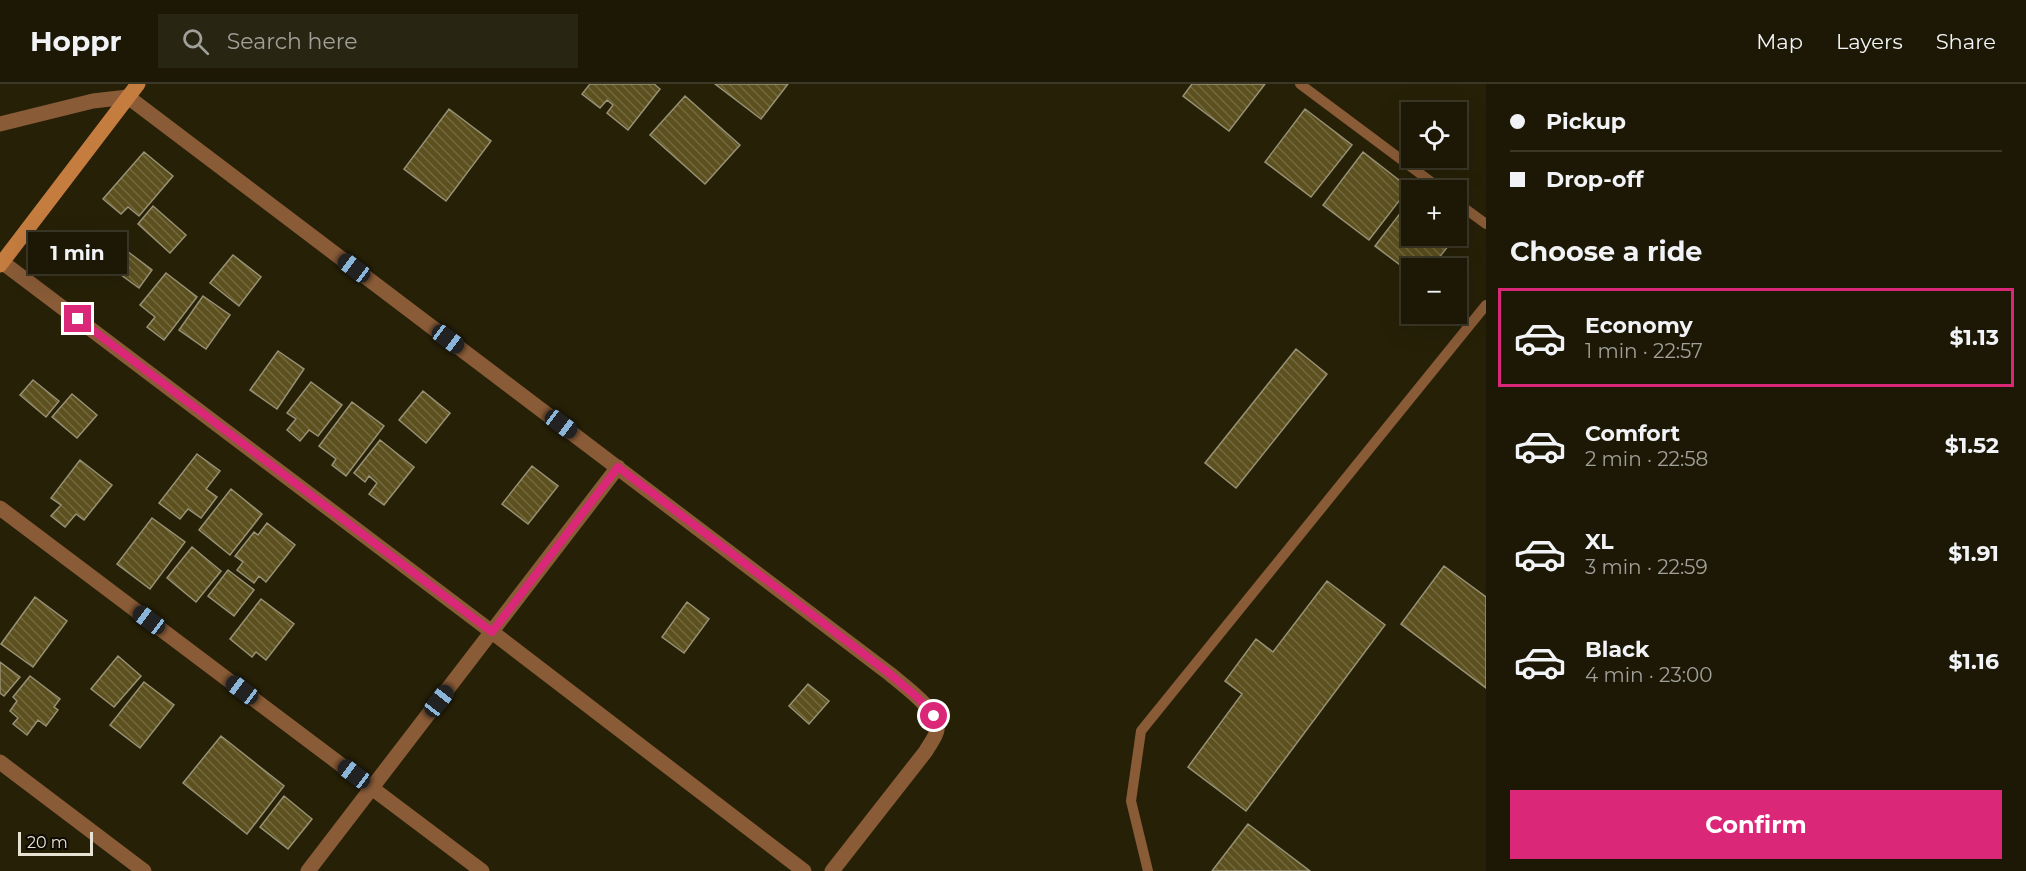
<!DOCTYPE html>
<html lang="en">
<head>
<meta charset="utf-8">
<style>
  :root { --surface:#1c1805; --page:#292513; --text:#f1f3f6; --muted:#a0a09a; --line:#3a3727; --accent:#db2777 }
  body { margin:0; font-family:Montserrat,sans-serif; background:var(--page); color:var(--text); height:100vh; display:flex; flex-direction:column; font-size:22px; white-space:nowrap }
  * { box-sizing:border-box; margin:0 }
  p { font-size:20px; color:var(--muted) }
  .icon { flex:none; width:33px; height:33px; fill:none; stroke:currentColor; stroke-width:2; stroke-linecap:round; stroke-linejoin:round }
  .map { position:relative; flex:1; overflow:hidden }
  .details { display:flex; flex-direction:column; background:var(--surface); width:540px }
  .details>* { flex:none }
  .hud { display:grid; align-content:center; height:132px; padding:0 24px; background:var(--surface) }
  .fabs { position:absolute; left:1401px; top:18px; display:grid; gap:12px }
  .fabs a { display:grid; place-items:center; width:66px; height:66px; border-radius:0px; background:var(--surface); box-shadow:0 6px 24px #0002,0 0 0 2px var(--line); font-size:30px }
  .scale { position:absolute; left:18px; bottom:15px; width:75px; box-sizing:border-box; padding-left:6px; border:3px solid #e6e3d4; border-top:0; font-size:16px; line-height:21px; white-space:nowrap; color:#e6e3d4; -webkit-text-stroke:4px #0c0a02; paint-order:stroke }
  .end { position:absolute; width:27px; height:27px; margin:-14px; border:8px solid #db2777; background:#fff; box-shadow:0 0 0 3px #fff }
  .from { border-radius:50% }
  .bubble { position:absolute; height:42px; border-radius:0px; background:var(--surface); box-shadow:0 6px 24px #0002,0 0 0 2px var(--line); font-size:20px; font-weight:700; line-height:42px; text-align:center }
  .car { position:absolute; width:18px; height:36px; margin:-18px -9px; border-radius:8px; box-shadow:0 0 4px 2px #0007; background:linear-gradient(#222 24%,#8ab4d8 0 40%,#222 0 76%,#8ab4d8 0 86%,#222 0) }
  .hud b { display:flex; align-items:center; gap:21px; height:57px; font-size:22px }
  .hud b+b { border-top:2px solid var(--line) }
  .hud i { width:15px; height:15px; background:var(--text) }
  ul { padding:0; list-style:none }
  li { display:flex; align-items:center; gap:18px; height:99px; margin:0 12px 9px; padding:0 12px; border:3px solid transparent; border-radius:0px }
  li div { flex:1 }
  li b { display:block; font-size:22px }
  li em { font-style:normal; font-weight:700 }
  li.selected { border-color:var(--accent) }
  li>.icon { width:54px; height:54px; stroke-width:1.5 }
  h2 { padding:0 24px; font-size:27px; line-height:72px }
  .button { display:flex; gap:12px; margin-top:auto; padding:12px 24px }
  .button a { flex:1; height:69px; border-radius:0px; background:var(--accent); color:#fff; font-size:24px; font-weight:700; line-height:69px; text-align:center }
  header { display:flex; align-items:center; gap:36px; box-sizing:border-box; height:84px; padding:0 30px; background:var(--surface); border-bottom:2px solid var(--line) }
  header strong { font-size:28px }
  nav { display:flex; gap:33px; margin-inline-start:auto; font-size:21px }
  .search { width:420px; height:54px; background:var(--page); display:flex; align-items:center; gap:15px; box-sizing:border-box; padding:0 21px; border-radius:0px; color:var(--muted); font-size:22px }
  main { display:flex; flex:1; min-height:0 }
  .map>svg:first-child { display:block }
</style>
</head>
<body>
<header>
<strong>Hoppr</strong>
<div class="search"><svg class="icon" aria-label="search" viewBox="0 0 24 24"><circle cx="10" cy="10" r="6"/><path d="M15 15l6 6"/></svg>Search here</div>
<nav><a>Map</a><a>Layers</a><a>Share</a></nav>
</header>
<main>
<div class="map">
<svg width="1486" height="787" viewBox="0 0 1486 787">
  <defs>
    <pattern id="building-back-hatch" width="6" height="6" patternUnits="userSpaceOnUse" patternTransform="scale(1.5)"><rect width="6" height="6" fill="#5c501f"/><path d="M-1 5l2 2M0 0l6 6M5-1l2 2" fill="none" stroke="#73693f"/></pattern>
  </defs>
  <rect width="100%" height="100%" fill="#262007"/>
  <path fill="url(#building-back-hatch)" stroke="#989175" stroke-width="1.5" d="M590 0H654L660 5 628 46 607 29 613 21 607 16 600 24 582 10Z
    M715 0H788L761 35Z
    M1192 0H1265L1229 47 1183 12Z
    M685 12 740 61 705 100 650 51Z
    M449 25 491 57 446 117 404 85Z
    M1305 25 1352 61 1311 113 1265 78Z
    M144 68 173 92 139 132 128 123 121 130 103 115Z
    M1363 68 1409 104 1369 156 1323 121Z
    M1412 114V152H1456L1431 184H1412V190L1375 162Z
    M153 122 186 151 170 169 138 140Z
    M127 167 152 186 139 204 113 185Z
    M233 171 261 193 239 222 210 199Z
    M166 189 197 213 164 256 147 243 155 233 140 221Z
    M203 212 230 231 206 265 179 246Z
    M1296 265 1327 290 1236 404 1205 379Z
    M278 267 304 285 277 325 250 306Z
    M33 296 59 317 46 333 20 311Z
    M311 298 342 321 318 352 309 346 300 357 287 346 296 335 287 329Z
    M423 307 450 329 426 359 399 336Z
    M72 310 97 331 77 354 52 333Z
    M352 318 384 342 346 392 332 381 336 375 319 362Z
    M380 356 414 383 384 421 369 410 377 399 369 392 365 398 354 389Z
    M197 370 220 387 206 405 217 413 201 434 188 425 180 435 159 419Z
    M80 376 112 401 84 436 76 430 65 443 51 432 61 421 51 414Z
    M532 382 558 402 528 440 502 420Z
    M231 405 262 430 230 471 199 446Z
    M152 434 185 458 150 505 117 480Z
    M267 439 295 461 266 498 259 492 254 499 237 486 243 478 235 472 254 448 258 451Z
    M192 463 221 487 196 518 167 494Z
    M1444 482 1486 513V604L1401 540Z
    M228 486 254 506 234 532 208 512Z
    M1327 497 1385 541 1246 727 1188 683 1242 610 1225 597 1256 555 1273 568Z
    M35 513 67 537 33 583 1 560Z
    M261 515 294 540 266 576 256 568 252 573 230 555Z
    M687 518 709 535 684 569 662 553Z
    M118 572 141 592 114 623 91 605Z
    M0 578 20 593 4 612 0 609Z
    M30 592 60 615 54 623 58 626 46 642 38 636 27 651 13 640 18 634 10 627 17 617 13 613Z
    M144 598 174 621 140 664 110 641Z
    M808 600 829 617 809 640 789 622Z
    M221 652 284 702 247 750 183 699Z
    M284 712 312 735 288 765 260 743Z
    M1248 740 1310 787H1212Z"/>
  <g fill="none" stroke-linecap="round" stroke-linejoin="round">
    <path stroke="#895b37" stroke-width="10" d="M1300 0 1442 106
      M1456 118 1486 140
      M1148 787 1131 717 1141 647 1486 221"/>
    <path stroke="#895b37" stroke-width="15" d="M0 40 93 17 128 13 890 590C904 602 939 626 937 646 936 653 929 661 926 667L832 787
      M2 178 492 548 804 787
      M0 424 482 787
      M0 678 144 787
      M308 787 618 383"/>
    <path stroke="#c57c3f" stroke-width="15" d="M0 181 138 0"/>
  </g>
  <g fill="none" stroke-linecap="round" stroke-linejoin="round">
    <path stroke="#db2777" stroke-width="8" d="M78 235 492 548 618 383 890 590 918 614 934 632"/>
  </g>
</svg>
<div class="fabs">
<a><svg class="icon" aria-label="locate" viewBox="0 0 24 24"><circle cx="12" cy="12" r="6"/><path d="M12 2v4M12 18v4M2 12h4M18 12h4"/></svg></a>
<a>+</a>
<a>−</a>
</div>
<div class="scale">20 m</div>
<i class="end from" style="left:934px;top:632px"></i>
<i class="end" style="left:78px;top:235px"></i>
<div class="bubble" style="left:28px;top:148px;width:99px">1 min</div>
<i class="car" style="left:354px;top:184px;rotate:307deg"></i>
<i class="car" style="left:448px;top:255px;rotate:127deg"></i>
<i class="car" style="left:561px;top:340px;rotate:127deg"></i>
<i class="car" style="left:149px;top:536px;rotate:307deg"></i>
<i class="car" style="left:242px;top:606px;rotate:307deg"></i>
<i class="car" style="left:439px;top:617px;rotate:38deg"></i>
<i class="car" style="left:354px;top:690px;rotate:307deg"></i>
</div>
<section class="details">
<div class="hud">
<b><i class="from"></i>Pickup</b>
<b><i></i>Drop-off</b>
</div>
<h2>Choose a ride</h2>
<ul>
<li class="selected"><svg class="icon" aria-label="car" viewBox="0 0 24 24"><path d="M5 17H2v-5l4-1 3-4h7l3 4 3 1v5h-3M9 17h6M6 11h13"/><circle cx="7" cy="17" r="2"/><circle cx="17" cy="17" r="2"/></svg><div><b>Economy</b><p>1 min · 22:57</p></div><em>$1.13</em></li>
<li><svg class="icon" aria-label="car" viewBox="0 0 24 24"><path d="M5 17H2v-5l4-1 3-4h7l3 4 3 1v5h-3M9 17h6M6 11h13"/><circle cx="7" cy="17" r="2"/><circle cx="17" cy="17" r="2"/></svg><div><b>Comfort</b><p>2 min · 22:58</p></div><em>$1.52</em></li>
<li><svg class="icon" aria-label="car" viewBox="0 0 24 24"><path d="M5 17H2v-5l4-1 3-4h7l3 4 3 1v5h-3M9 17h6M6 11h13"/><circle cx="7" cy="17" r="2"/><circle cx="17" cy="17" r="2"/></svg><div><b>XL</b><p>3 min · 22:59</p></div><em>$1.91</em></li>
<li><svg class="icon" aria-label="car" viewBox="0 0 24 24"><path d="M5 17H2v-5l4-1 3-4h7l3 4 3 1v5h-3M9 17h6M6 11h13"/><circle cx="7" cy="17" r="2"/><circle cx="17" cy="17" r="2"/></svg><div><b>Black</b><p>4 min · 23:00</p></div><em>$1.16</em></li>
</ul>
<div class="button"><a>Confirm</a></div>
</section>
</main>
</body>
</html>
